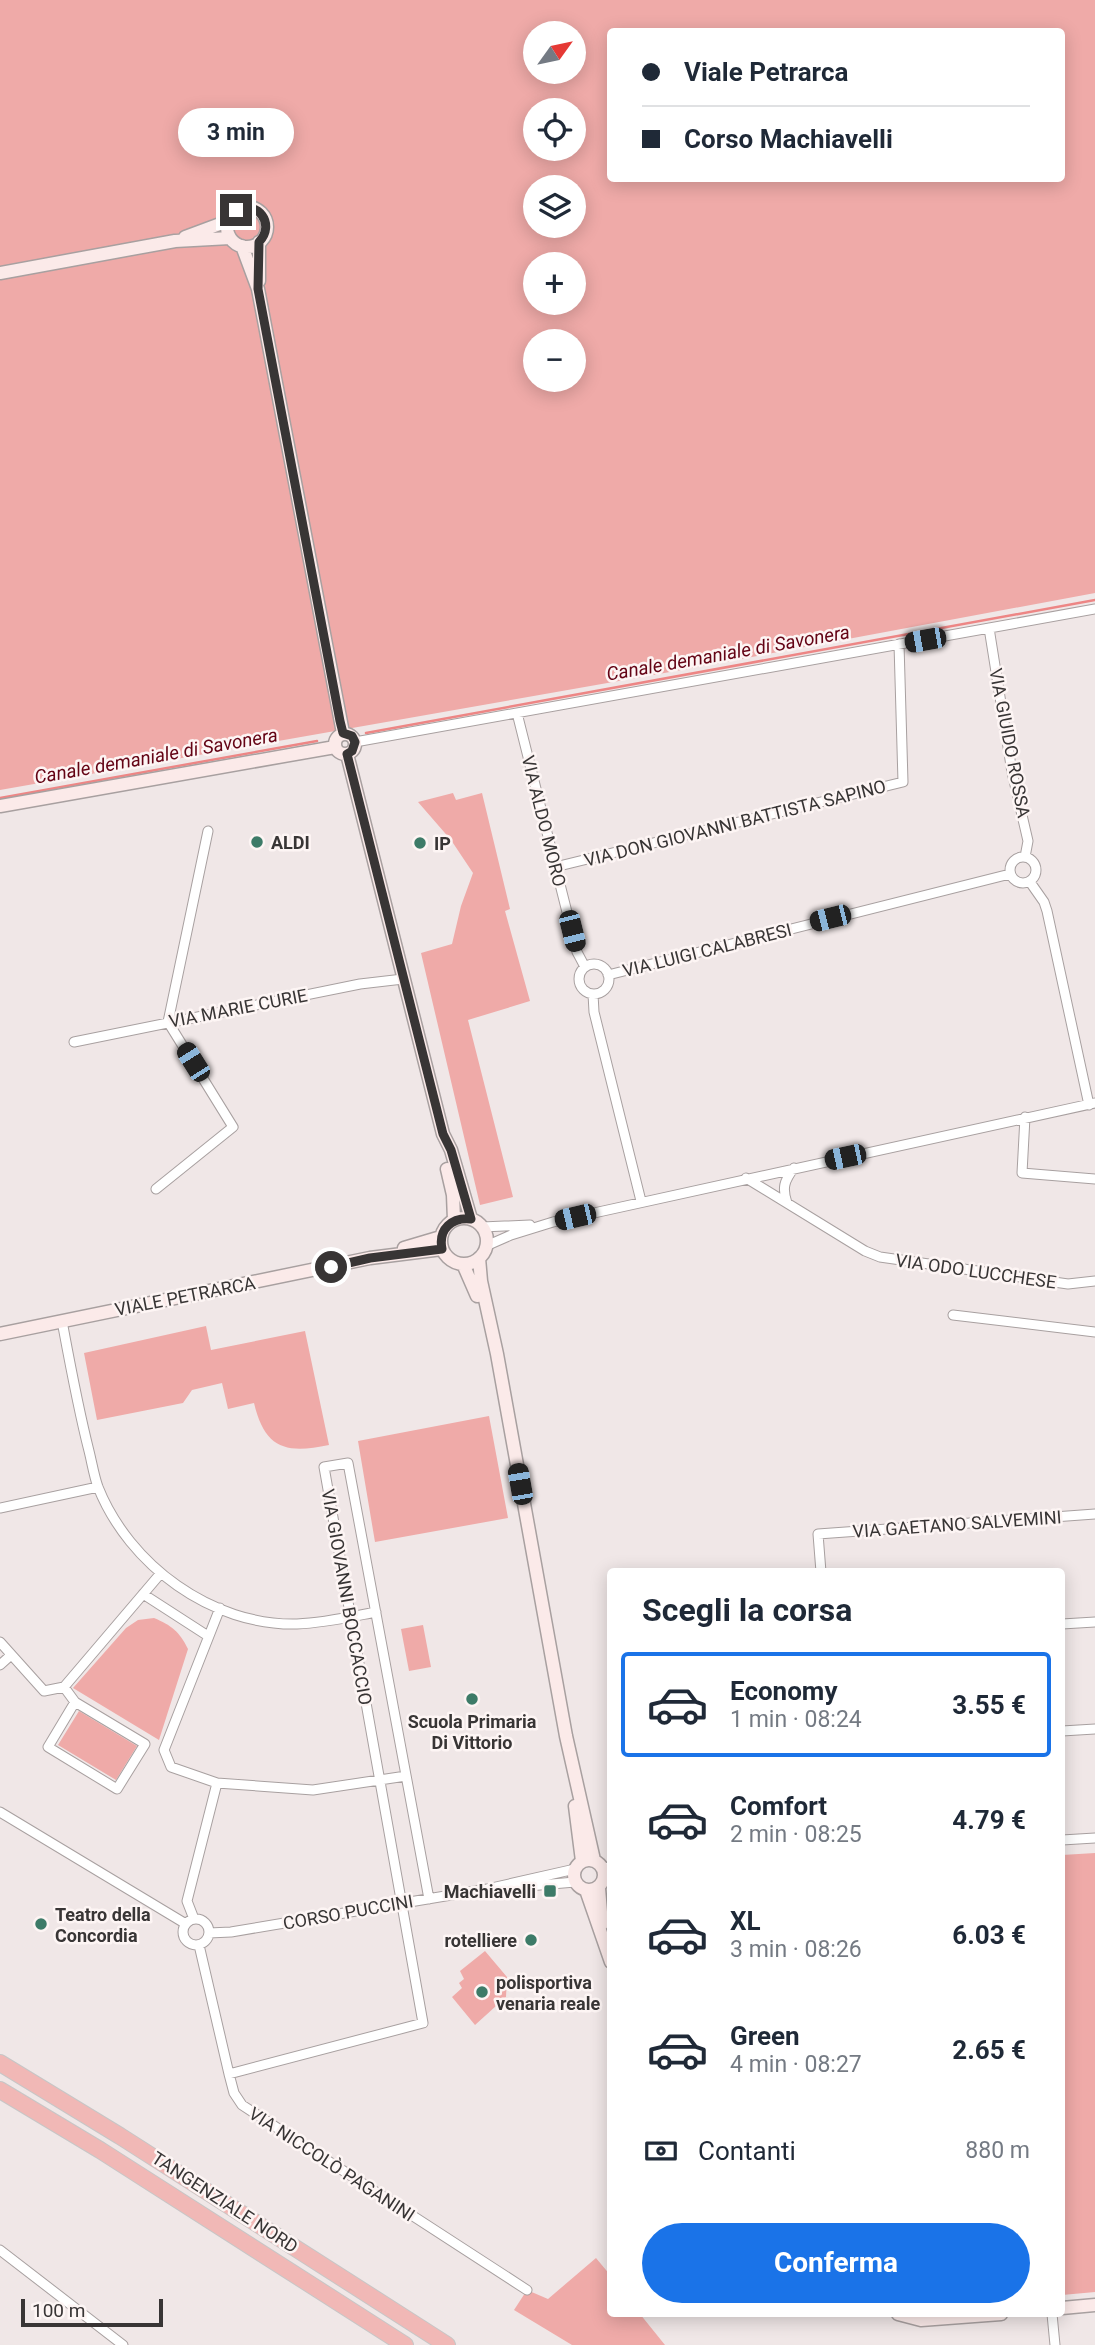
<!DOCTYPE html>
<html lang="it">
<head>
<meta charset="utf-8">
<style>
  :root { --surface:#fff; --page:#f2f2f3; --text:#1f2937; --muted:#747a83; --line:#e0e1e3; --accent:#1a73e8 }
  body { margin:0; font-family:Roboto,sans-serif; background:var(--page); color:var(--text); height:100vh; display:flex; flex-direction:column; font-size:26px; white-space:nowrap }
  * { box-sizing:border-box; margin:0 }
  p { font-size:23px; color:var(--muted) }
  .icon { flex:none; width:38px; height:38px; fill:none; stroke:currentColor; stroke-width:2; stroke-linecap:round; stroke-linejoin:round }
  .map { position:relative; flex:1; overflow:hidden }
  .drawer { position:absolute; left:607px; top:1568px; width:458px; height:749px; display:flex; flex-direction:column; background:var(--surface); border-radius:7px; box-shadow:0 4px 18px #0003 }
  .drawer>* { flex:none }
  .top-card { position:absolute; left:607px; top:28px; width:458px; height:154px; border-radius:7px; box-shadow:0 4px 18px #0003; display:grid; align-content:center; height:154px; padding:0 35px; background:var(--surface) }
  .needle { width:46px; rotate:57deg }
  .tools { position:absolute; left:523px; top:21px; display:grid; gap:14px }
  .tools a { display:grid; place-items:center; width:63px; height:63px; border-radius:50%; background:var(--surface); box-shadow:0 4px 18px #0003; font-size:35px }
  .scale { position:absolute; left:21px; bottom:18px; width:142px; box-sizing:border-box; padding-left:7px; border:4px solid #383535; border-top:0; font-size:19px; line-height:24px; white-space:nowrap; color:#383535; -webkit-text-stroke:5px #fdf5f4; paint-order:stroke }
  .end { position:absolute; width:32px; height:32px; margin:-16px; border:9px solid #383535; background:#fff; box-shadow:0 0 0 4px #fff }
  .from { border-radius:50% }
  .bubble { position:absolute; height:49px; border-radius:24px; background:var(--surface); box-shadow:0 4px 18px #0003; font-size:23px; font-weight:700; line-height:49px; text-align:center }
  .car { position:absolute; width:21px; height:42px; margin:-21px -10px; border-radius:9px; box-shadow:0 0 5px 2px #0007; background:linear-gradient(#222 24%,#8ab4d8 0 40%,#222 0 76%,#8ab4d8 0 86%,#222 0) }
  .top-card b { display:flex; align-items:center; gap:24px; height:66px; font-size:26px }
  .top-card b+b { border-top:2px solid var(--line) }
  .top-card i { width:18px; height:18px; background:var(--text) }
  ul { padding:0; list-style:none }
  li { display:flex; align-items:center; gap:21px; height:105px; margin:0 14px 10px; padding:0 21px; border:4px solid transparent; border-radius:7px }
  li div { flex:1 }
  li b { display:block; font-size:26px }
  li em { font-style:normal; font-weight:700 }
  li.on { border-color:var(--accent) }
  li>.icon { width:63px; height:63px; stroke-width:1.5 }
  h2 { padding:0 35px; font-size:32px; line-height:84px }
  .pay { display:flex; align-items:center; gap:18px; height:77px; padding:0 35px; font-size:26px }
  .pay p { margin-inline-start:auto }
  .cta { display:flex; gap:14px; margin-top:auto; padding:14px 35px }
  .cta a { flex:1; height:80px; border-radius:42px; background:var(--accent); color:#fff; font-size:28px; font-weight:700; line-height:80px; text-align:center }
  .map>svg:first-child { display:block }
</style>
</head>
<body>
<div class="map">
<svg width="1095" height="2345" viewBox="0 0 1095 2345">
  <rect width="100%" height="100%" fill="#f0e7e7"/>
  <path fill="#efaaa8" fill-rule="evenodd" d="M0 0H1095V593L687 669 0 790ZM611 32H1062V178H611ZM536 33H574V72H536ZM536 110H574V149H536ZM536 187H574V226H536ZM536 264H574V303H536ZM536 341H574V380H536Z
    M453 793 456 800 482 793 510 909 505 911 530 1001 468 1020 513 1197 480 1205 421 953 452 944 461 906 473 873 451 840 418 802Z
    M206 1326 211 1350 305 1331 329 1445C286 1454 265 1449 254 1403L228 1409 222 1383 192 1390 183 1403 97 1420 84 1353Z
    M489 1416 508 1518 375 1542 358 1441Z
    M154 1618C171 1625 180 1632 188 1649L159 1740 73 1688 126 1628 138 1620Z
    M423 1625 431 1667 409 1671 401 1629Z
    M79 1711 137 1746 116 1780 58 1745Z
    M1095 1853V2292L1062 2295V1855Z
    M485 1951 507 1977 506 1997 475 2025 452 1997 462 1988 459 1983 464 1979 460 1971Z
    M596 2258 611 2276V2314H640L665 2345H572L514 2310 527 2290 548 2299Z"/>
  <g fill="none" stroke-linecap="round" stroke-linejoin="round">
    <path stroke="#ed8685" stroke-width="2.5" d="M366 733 1095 600
      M0 798 317 741"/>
    <defs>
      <path id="street" d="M989 628 1012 772 1028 841 1025 857
        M517 713 577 952 585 967
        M355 742 1095 609
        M1010 870a13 13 0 1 1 26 0a13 13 0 1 1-26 0Z
        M555 867 903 782 899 644
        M1030 882 1044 902 1047 911 1089 1105
        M579 979a15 15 0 1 1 30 0a15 15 0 1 1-30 0Z
        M608 975 1010 874
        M593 994 594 1012 641 1201
        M74 1042 360 984 403 979
        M1025 1117 1022 1173 1095 1179
        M746 1178 865 1251 880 1257 1068 1284 1095 1281
        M156 1189 233 1127 168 1022 208 831
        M787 1203C782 1188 784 1181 794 1168
        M482 1227 530 1225
        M486 1246 511 1235 553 1222 1095 1103
        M953 1315 1095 1332
        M62 1321C70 1364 78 1408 89 1451 92 1463 94 1476 98 1487 129 1565 212 1626 297 1624 324 1623 350 1617 376 1612
        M0 1508 98 1487
        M821 1572 818 1534 1095 1514
        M143 1594 208 1636
        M220 1608 164 1750 171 1767 217 1783 313 1790 406 1776
        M1062 1624 1095 1622
        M0 1642 44 1691 64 1687 161 1573
        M0 1665 10 1656
        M64 1687 75 1702 145 1744 117 1789 48 1747 75 1702
        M1062 1731 1095 1729
        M0 1812 186 1924
        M1062 1840 1095 1838
        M603 1868 611 1867
        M604 1879 611 1878
        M517 1887 575 1882
        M194 1919 187 1901 217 1783
        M183 1932a13 13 0 1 1 26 0a13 13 0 1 1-26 0Z
        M209 1933 231 1932 487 1889 575 1869
        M199 1945 229 2074 234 2093 242 2105 527 2290
        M229 2074 423 2023 324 1467 348 1463 429 1899
        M0 2250 123 2345
        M1052 2314 1055 2345"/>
      <path id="secondary" d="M227 227a20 20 0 1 1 40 0a20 20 0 1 1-40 0Z
        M185 237 228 221
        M242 246 258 289 343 733
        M0 273 175 241 230 238
        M259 281V242
        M335 744a10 10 0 1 1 20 0a10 10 0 1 1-20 0Z
        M347 754 443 1134 451 1150 471 1219
        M0 806 335 747
        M447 1169 453 1195 454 1220
        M441 1241a23 23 0 1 1 46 0a23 23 0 1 1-46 0Z
        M404 1248 441 1237
        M479 1258 481 1281 497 1354 566 1736 594 1860
        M463 1264 477 1296
        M0 1334 370 1258 442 1249
        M575 1806 582 1861
        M574 1875a15 15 0 1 1 30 0a15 15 0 1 1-30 0Z
        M599 1888 602 1924
        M586 1890 611 1962
        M1062 2308 1095 2305
        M898 2314 921 2320 1001 2314"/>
      <path id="highway" d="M0 2063 120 2136 447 2345
        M0 2090 100 2150 405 2345"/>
    </defs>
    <use href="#street" stroke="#a8a0a0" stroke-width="11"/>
    <use href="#secondary" stroke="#a8a0a0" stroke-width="15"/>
    <use href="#highway" stroke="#c7c6c6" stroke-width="18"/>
    <use href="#street" stroke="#fff" stroke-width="9"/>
    <use href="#secondary" stroke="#fbeae9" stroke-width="12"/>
    <use href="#highway" stroke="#f1b8b6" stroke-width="16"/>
  </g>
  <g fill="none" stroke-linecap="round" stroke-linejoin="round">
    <path stroke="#383535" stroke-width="9" d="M236 210C258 200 276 224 259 242L258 289 340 721 343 733 352 736 355 742 352 751 347 754 443 1134 451 1150 471 1219C452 1217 438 1229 442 1249L370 1258 331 1267"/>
  </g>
  <g fill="#3d7b68" stroke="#fdf5f4" stroke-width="2.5">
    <circle cx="257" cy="842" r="7"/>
    <circle cx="420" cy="843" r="7"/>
    <circle cx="472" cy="1699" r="7"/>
    <rect x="543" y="1884" width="14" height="14" rx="3.5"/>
    <circle cx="41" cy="1924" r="7"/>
    <circle cx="531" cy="1940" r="7"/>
    <circle cx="482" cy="1992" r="7"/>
  </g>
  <g text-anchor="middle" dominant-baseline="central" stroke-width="5" stroke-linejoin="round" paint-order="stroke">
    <g font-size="18" fill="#383535" stroke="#fdf5f4">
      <text transform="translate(1010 743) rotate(79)">VIA GIUIDO ROSSA</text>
      <text transform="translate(544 821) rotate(76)">VIA ALDO MORO</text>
      <text transform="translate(735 823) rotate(-14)">VIA DON GIOVANNI BATTISTA SAPINO</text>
      <text transform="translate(707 950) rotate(-14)">VIA LUIGI CALABRESI</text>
      <text transform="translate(238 1008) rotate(-11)">VIA MARIE CURIE</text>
      <text transform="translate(976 1271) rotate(8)">VIA ODO LUCCHESE</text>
      <text transform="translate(185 1296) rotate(-11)">VIALE PETRARCA</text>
      <text transform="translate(957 1524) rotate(-4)">VIA GAETANO SALVEMINI</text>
      <text transform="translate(347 1597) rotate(80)">VIA GIOVANNI BOCCACCIO</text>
      <text transform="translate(348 1912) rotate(-10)">CORSO PUCCINI</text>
      <text transform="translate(332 2164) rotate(33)">VIA NICCOLÒ PAGANINI</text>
      <text transform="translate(225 2202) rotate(33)">TANGENZIALE NORD</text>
    </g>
    <g font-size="18" font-weight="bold" fill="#383535" stroke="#fdf5f4" text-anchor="start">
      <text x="271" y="842">ALDI</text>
      <text x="434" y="843">IP</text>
      <text x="472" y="1721" text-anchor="middle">Scuola Primaria<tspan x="472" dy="21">Di Vittorio</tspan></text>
      <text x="536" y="1891" text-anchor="end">Machiavelli</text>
      <text x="55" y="1914">Teatro della<tspan x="55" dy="21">Concordia</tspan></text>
      <text x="517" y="1940" text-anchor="end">rotelliere</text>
      <text x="496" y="1982">polisportiva<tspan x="496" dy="21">venaria reale</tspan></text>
    </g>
    <g font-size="19" font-style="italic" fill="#640415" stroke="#fdf5f4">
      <text transform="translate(728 653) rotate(-10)">Canale demaniale di Savonera</text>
      <text transform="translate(156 756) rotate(-10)">Canale demaniale di Savonera</text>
    </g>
  </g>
</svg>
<div class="tools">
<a><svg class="needle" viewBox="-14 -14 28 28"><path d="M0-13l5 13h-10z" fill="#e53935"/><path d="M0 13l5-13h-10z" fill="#747a83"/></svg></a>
<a><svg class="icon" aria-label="locate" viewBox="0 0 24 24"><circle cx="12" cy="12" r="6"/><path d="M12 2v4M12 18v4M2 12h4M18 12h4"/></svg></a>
<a><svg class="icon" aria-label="layers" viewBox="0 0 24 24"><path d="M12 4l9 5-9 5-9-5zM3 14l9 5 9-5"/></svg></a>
<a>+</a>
<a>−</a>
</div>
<div class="scale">100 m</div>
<i class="end from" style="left:331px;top:1267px"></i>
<i class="end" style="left:236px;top:210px"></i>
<div class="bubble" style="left:178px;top:108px;width:116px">3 min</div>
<i class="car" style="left:925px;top:640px;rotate:260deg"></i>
<i class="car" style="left:830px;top:918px;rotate:256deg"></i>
<i class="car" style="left:572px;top:931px;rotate:166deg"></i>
<i class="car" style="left:193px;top:1062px;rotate:328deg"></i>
<i class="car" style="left:845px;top:1157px;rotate:258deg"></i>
<i class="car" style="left:575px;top:1217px;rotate:257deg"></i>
<i class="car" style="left:520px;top:1484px;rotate:350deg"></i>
<div class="top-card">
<b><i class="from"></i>Viale Petrarca</b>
<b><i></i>Corso Machiavelli</b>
</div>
<section class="drawer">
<h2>Scegli la corsa</h2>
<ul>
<li class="on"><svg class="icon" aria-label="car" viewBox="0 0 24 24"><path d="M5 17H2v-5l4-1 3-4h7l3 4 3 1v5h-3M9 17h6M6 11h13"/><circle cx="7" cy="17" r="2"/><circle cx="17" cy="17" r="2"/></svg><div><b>Economy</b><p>1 min · 08:24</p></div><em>3.55 €</em></li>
<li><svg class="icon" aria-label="car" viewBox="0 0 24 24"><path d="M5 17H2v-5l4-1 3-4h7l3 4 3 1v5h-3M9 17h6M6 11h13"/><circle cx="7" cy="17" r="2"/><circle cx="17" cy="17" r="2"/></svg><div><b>Comfort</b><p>2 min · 08:25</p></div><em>4.79 €</em></li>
<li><svg class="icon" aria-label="car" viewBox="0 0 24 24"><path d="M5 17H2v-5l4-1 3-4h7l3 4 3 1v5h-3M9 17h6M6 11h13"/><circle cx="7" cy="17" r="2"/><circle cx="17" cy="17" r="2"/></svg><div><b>XL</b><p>3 min · 08:26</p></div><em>6.03 €</em></li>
<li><svg class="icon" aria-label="car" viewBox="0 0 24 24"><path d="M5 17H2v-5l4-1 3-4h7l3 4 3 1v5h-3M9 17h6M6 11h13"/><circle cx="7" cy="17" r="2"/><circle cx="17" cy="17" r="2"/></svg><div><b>Green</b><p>4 min · 08:27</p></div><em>2.65 €</em></li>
</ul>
<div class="pay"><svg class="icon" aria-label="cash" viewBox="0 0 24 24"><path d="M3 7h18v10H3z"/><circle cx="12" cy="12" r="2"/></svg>Contanti<p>880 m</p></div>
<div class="cta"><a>Conferma</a></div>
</section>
</div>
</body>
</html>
